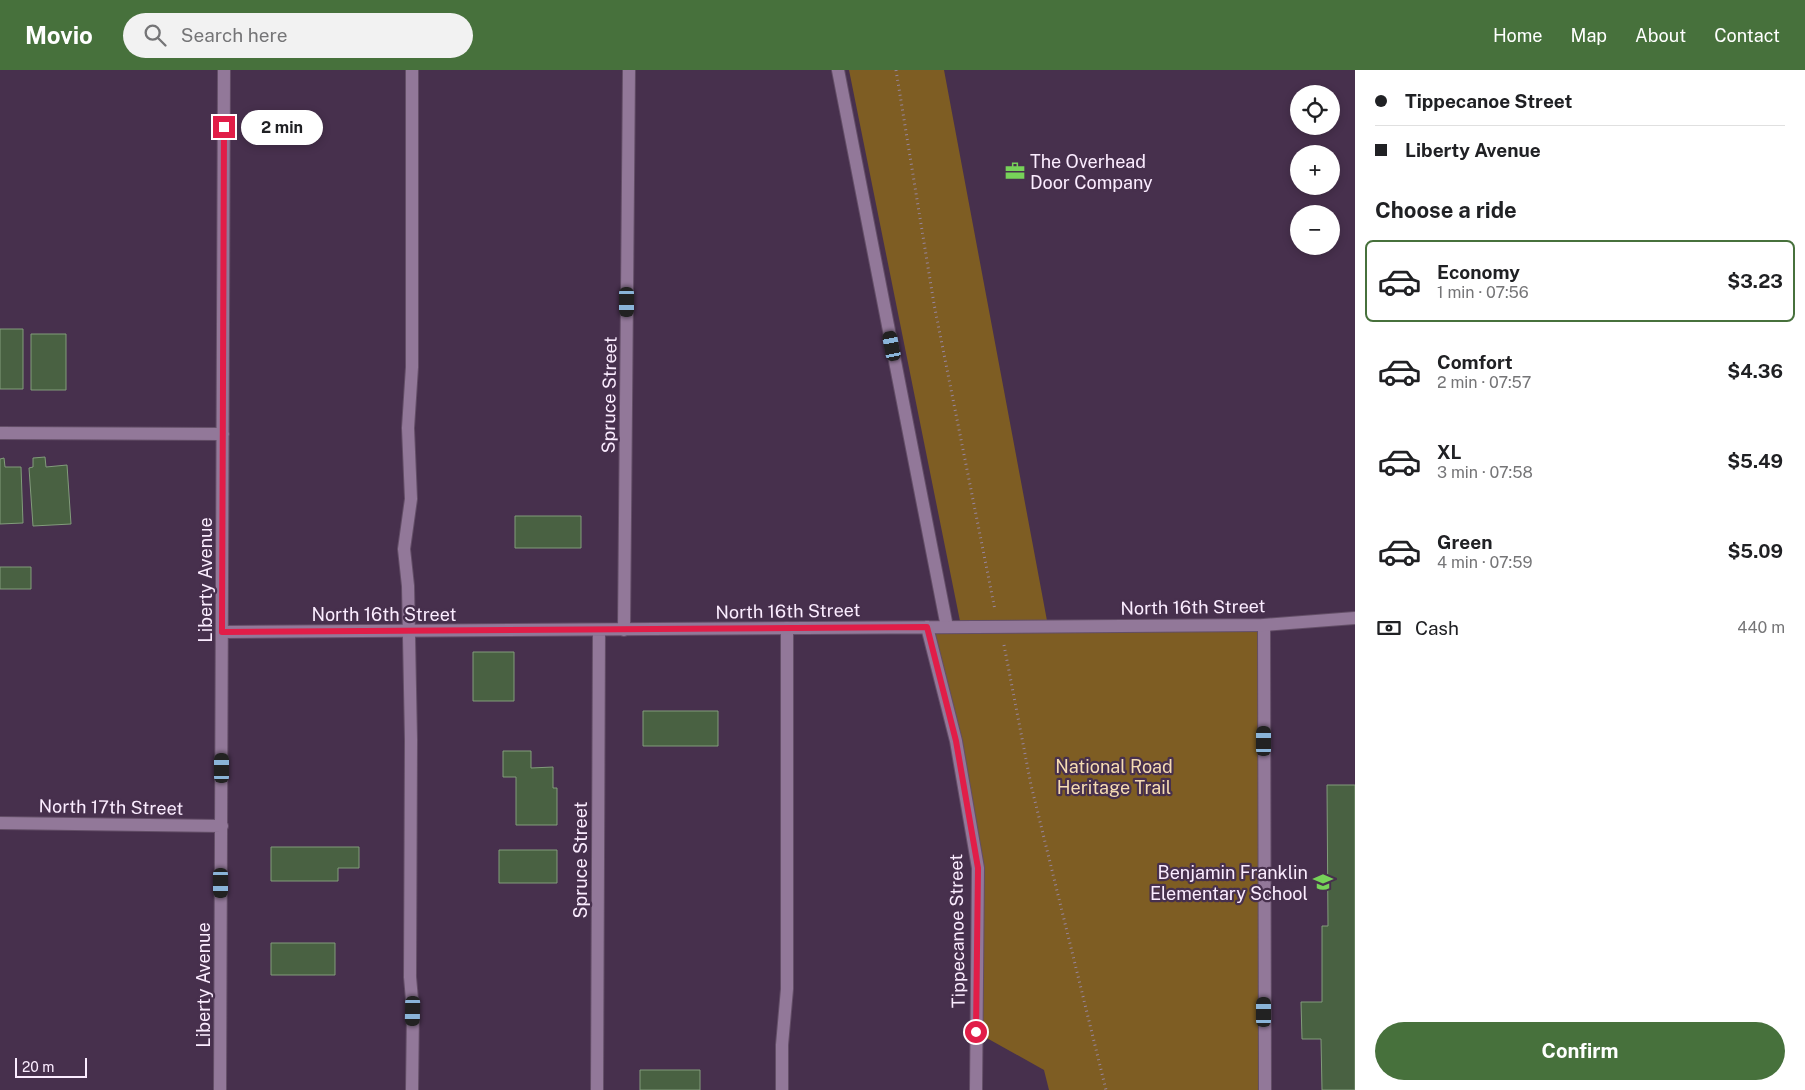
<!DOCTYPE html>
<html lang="en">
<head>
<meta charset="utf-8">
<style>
  :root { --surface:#fff; --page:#f2f2f2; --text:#202124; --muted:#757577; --line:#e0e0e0; --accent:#47713c }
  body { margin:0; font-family:"Public Sans",sans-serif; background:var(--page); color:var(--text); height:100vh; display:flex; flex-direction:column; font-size:19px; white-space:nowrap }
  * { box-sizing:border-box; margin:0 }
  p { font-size:16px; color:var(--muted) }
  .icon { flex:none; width:28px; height:28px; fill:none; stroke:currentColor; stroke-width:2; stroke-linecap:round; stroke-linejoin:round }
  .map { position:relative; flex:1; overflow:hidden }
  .panel { display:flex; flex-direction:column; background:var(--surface); width:450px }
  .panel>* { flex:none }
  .banner { display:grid; align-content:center; height:110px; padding:0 20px; background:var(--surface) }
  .controls { position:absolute; left:1290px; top:15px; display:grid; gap:10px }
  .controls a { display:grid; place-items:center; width:50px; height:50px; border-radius:50%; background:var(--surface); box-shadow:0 2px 8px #0003; font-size:25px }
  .scale { position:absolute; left:15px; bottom:12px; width:72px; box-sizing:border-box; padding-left:5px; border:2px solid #fbecff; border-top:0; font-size:14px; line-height:18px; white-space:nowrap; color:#fbecff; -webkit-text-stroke:4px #47304d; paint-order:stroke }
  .end { position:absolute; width:22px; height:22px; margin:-11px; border:6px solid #e11d48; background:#fff; box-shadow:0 0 0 2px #fff }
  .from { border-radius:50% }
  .bubble { position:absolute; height:35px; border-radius:18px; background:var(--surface); box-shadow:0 2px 8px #0003; font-size:16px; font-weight:700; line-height:35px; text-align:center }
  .car { position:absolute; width:15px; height:30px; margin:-15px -8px; border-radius:6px; box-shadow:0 0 4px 1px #0007; background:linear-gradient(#222 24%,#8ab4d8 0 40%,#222 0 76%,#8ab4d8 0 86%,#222 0) }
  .banner b { display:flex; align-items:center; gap:18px; height:48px; font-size:19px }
  .banner b+b { border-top:1px solid var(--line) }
  .banner i { width:12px; height:12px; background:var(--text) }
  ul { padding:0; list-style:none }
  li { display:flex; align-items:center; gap:15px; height:82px; margin:0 10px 8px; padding:0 10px; border:2px solid transparent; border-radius:8px }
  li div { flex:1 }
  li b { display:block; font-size:19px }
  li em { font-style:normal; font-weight:700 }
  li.current { border-color:var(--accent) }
  li>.icon { width:45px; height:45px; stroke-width:1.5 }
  h2 { padding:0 20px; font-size:22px; line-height:60px }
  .pay { display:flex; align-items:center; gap:12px; height:55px; padding:0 20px; font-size:19px }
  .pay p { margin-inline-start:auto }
  .cta { display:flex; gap:10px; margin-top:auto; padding:10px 20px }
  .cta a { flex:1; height:58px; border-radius:30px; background:var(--accent); color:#fff; font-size:20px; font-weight:700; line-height:58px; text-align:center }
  header { display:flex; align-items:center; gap:30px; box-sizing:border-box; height:70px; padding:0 25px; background:var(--accent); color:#fff }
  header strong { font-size:24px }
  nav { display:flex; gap:28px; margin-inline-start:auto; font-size:18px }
  .search { width:350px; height:45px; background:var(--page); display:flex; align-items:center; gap:12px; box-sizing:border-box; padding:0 18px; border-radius:28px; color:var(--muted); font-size:19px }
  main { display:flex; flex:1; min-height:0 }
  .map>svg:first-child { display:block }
</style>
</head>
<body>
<header>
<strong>Movio</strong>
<div class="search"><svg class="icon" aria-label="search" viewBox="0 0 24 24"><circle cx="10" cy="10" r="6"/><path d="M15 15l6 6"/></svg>Search here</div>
<nav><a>Home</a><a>Map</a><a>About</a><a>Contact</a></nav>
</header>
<main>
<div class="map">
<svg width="1355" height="1020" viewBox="0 0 1355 1020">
  <rect width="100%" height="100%" fill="#47304d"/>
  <path fill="#7e5d23" d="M849 0H944L1048 556 1264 555 1265 1020H1049L1044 1000 976 962 978 798 927 557 961 556Z"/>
  <path fill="#496142" stroke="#829c7b" d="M0 259H23V319H0Z
    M31 264H66V320H31Z
    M45 387 46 397 67 395 71 454 33 456 29 398 33 397V388Z
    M4 388 5 397H21L23 453 0 454V389Z
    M515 446H581V478H515Z
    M0 497H31V519H0Z
    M473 582H514V631H473Z
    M643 641H718V676H643Z
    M503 681H531V698L553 697V718H557V755H516V707H503Z
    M1327 715H1355V1020H1322L1321 969H1302L1301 932H1322V856H1328Z
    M271 777H359V798H338V811H271Z
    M499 780H557V813H499Z
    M271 873H335V905H271Z
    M640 1000H700V1020H640Z"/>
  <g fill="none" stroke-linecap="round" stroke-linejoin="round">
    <defs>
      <path id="service" d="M838 0 947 557
        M1264 555 1265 1020
        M412 1020 413 941 410 907 411 670 408 516 404 479 411 429 408 358 412 297V0
        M782 1020V975L787 919V558"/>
      <path id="minor" d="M0 363 223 364
        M927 557 956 671 978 798 976 1020
        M624 560 629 0
        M222 562 1264 555 1355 548
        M0 753 222 756
        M220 1020 224 0
        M597 1020 599 560"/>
    </defs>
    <use href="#service" stroke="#634e67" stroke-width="14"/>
    <use href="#minor" stroke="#634e67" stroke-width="14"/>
    <path stroke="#98859d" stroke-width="3" stroke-dasharray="1 4" stroke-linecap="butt" d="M896 0 934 234 995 540
      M1004 575 1031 715 1106 1020"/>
    <use href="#service" stroke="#927899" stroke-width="12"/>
    <use href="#minor" stroke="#927899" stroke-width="12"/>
  </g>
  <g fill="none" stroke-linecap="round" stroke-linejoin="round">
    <path stroke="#e11d48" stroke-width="6" d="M224 57 222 562 927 557 956 671 978 798 976 962"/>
  </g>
  <defs>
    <symbol id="office-bare" viewBox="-9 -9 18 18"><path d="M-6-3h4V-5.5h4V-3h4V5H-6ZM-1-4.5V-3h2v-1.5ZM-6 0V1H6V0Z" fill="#77d259" stroke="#47304d" stroke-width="2.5" paint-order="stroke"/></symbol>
    <symbol id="school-bare" viewBox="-9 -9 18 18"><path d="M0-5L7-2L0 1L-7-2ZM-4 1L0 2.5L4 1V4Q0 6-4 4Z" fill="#77d259" stroke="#47304d" stroke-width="2.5" paint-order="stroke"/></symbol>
  </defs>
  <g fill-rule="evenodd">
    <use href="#office-bare" x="1001" y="87" width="28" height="28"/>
    <use href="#school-bare" x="1309" y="798" width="28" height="28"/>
  </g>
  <g text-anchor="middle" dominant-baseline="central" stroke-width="4.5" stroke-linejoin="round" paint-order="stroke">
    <g font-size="18" fill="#fbecff" stroke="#47304d" text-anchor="start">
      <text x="1030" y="91">The Overhead<tspan x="1030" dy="21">Door Company</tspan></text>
      <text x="1308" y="802" text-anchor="end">Benjamin Franklin<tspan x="1308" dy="21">Elementary School</tspan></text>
    </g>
    <g font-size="18" fill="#fbecff" stroke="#47304d">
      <text transform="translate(609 325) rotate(-89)">Spruce Street</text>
      <text transform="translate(205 510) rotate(-90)">Liberty Avenue</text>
      <text transform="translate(1193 537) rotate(-1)">North 16th Street</text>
      <text transform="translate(788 541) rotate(-1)">North 16th Street</text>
      <text x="384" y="544">North 16th Street</text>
      <text transform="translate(111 737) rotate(1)">North 17th Street</text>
      <text transform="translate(580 790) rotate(-90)">Spruce Street</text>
      <text transform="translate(957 861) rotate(-91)">Tippecanoe Street</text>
      <text transform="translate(203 915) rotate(-90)">Liberty Avenue</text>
    </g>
    <g font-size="18" fill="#f6dcb3" stroke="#47304d">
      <text x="1114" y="696">National Road<tspan x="1114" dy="21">Heritage Trail</tspan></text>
    </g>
  </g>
</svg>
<div class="controls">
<a><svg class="icon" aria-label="locate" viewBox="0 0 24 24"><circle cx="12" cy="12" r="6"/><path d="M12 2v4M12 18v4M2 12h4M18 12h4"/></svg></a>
<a>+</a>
<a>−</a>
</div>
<div class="scale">20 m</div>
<i class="end from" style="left:976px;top:962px"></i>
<i class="end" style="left:224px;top:57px"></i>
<div class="bubble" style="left:241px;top:40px;width:82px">2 min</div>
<i class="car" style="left:627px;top:232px;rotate:180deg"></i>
<i class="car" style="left:892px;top:276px;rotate:349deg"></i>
<i class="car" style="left:1264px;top:671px;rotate:0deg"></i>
<i class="car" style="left:222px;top:698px;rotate:0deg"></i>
<i class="car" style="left:221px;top:813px;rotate:180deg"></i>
<i class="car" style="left:413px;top:941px;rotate:181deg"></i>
<i class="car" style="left:1264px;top:942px;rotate:0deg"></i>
</div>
<section class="panel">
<div class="banner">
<b><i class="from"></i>Tippecanoe Street</b>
<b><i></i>Liberty Avenue</b>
</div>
<h2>Choose a ride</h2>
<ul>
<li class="current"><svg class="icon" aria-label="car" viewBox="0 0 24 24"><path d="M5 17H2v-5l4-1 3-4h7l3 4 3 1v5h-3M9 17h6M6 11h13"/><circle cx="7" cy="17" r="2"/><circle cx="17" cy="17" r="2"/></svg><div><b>Economy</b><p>1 min · 07:56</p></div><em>$3.23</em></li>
<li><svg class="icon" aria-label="car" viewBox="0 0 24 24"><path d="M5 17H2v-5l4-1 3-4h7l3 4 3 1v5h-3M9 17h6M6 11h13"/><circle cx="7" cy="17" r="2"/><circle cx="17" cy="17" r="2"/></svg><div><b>Comfort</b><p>2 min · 07:57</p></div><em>$4.36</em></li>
<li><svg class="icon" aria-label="car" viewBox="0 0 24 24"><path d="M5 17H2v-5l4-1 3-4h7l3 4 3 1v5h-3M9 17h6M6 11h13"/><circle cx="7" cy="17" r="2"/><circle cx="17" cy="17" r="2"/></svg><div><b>XL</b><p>3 min · 07:58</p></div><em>$5.49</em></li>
<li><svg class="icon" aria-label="car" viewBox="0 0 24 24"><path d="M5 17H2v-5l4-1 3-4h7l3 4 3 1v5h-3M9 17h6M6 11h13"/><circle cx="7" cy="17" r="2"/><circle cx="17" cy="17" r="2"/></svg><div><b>Green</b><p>4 min · 07:59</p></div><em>$5.09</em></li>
</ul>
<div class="pay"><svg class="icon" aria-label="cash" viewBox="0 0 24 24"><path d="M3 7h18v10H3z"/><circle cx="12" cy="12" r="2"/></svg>Cash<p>440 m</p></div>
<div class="cta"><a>Confirm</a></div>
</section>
</main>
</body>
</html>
